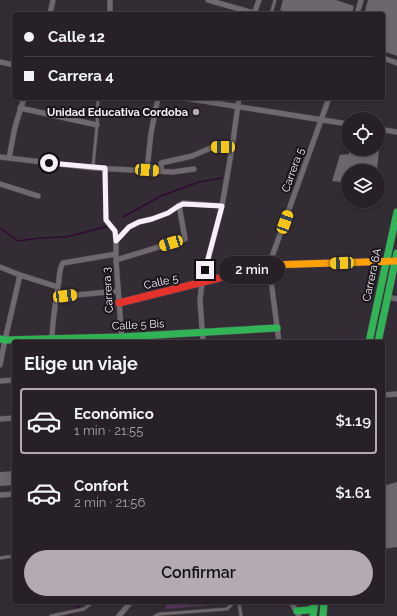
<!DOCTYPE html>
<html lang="es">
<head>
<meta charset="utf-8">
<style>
  :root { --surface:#272127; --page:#2f292f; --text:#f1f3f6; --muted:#a4a3a7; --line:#433e44; --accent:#b3aab4 }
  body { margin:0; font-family:Raleway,sans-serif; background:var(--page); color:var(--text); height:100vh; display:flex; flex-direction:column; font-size:15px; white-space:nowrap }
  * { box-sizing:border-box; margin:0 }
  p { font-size:13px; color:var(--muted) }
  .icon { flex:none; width:22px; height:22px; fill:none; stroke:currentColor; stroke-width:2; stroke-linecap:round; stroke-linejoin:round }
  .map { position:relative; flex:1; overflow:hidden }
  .panel { position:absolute; left:12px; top:340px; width:373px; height:264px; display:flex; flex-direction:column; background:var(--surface); border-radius:4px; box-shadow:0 2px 6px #0003,0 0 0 1px var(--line) }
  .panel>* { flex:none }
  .banner { position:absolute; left:12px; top:12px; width:373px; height:88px; border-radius:4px; box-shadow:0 2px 6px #0003,0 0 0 1px var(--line); display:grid; align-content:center; height:88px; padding:0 12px; background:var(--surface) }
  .fabs { position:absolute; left:341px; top:112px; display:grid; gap:8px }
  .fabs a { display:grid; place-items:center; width:44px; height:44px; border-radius:50%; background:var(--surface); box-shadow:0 2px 6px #0003,0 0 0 1px var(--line); font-size:20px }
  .end { position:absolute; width:18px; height:18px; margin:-9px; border:5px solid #f8eef9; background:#111; box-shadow:0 0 0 2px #111 }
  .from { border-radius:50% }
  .bubble { position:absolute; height:28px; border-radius:14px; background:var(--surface); box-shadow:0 2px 6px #0003,0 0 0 1px var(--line); font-size:13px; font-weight:600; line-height:28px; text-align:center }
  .car { position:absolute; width:12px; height:24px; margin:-12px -6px; border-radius:5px; box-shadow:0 0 3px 1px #0007; background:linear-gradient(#f5c518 24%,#345 0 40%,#f5c518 0 76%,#345 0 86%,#f5c518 0) }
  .banner b { display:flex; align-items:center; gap:14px; height:38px; font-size:15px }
  .banner b+b { border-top:1px solid var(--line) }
  .banner i { width:10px; height:10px; background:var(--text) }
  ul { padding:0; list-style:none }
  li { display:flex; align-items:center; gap:12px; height:66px; margin:0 8px 6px; padding:0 4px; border:2px solid transparent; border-radius:4px }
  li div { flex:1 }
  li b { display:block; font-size:15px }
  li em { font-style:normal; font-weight:600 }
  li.current { border-color:var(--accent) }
  li>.icon { width:36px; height:36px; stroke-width:1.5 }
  h2 { padding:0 12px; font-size:18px; line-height:48px }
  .button { display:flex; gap:8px; margin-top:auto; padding:8px 12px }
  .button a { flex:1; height:46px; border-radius:24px; background:var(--accent); color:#111; font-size:16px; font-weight:600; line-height:46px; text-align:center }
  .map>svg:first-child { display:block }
</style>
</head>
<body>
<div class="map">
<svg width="397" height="616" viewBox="0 0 397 616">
  <rect width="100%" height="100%" fill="#342c34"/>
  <path fill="#5a385e" d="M166 602H223V604L166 609Z"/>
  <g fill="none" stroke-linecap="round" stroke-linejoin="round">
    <path stroke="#300935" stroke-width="1.5" d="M123 217 161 196 199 182 222 178
      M0 228 18 241 41 238 66 237 109 226
      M69 616 83 602"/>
  </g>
  <path fill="#6d666e" d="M283 0H336L354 6 352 14H290L280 10Z
    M368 0H397V56L383 51V14H364Z
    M349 149H379L377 171H348V183L332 181 340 155 349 154Z
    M14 471V485L0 486V472Z
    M397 482V547L383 549V486Z"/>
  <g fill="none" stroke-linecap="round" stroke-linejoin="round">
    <defs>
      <path id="lane" d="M271 14 275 0
        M93 167 97 125 98 98
        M0 558 14 556
        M239 602 241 616
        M51 616 84 609 93 602
        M155 616 160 614 227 609 232 604V602"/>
      <path id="street" d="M110 0V14
        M208 0 257 14
        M50 14 53 0
        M254 14 259 0
        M357 14 361 0
        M383 58 397 63
        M0 62 14 65
        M184 98 348 124
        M20 108 97 125
        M378 129 397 132
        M0 157 93 168 173 172 194 169
        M9 158 15 127 24 98
        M105 168 106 220 115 231 116 241
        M147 170 151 133 158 98
        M161 171V163L192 156 213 147 232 148
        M0 184 38 196
        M116 260 185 239 179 205
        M0 267 20 275 58 287
        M56 297 118 291
        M387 297 397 299
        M52 341C52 323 55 305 58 287 60 279 58 270 63 263L116 254
        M122 342 116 260V241L129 227 139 222 152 219 168 213 183 203 222 206
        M203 342 200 300 202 283 222 206 232 148 239 98
        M279 342 269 265 329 98
        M0 365 5 340 20 275
        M0 381 14 380
        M383 395 397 394
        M0 419 14 418
        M0 495 14 494
        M291 602 299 616
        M119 616 131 602"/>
      <path id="fast" d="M0 339 5 340 122 337 277 328
        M369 342 397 212
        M378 342 397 253
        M297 611 308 610 314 608
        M313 616 315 602
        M323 616 324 602"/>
      <path id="slow" d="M235 274 269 265 397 261"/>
      <path id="jam" d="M119 303 235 274"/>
    </defs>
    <use href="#lane" stroke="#504950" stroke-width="4"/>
    <use href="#street" stroke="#504950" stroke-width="6"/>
    <use href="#fast" stroke="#504950" stroke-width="8"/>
    <use href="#slow" stroke="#504950" stroke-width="8"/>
    <use href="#jam" stroke="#504950" stroke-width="8"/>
    <use href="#lane" stroke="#6e686f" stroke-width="2.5"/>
    <use href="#street" stroke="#6e686f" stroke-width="5"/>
    <use href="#fast" stroke="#30b455" stroke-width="7"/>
    <use href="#slow" stroke="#ff9f0a" stroke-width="7"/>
    <use href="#jam" stroke="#e5322d" stroke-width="7"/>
  </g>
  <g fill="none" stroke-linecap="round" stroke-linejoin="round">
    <path stroke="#f8eef9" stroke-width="5" d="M49 163 105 168 106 220 115 231 116 241 129 227 139 222 152 219 168 213 177 207 183 204 222 206 205 270"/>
  </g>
  <circle fill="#b3aab4" stroke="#1a141b" stroke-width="1.5" cx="196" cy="112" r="4"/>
  <g text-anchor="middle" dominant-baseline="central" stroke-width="4" stroke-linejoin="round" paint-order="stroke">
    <g font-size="11" font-weight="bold" fill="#f8eef9" stroke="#1a141b" text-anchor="end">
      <text x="188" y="112">Unidad Educativa Cordoba</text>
    </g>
    <g font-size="11" fill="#f8eef9" stroke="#1a141b">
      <text transform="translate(293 170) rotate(-70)">Carrera 5</text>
      <text transform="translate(372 275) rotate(-78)">Carrera 6A</text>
      <text transform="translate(161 282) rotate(-13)">Calle 5</text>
      <text transform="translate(108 290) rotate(-94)">Carrera 3</text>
      <text transform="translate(138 325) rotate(-3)">Calle 5 Bis</text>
    </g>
  </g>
</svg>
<div class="fabs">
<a><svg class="icon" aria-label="locate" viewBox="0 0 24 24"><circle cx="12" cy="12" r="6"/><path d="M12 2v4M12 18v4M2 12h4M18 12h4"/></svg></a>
<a><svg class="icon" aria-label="layers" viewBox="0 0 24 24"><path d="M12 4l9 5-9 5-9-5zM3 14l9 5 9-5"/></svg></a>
</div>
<i class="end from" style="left:49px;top:163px"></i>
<i class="end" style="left:205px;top:270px"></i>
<div class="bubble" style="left:219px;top:256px;width:66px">2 min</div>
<i class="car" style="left:223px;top:147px;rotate:271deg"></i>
<i class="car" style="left:147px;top:170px;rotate:94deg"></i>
<i class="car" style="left:285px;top:222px;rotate:20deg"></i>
<i class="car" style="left:171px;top:243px;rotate:253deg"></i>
<i class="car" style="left:342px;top:263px;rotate:268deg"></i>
<i class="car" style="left:65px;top:296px;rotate:83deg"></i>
<div class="banner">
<b><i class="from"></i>Calle 12</b>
<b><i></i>Carrera 4</b>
</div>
<section class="panel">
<h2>Elige un viaje</h2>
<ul>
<li class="current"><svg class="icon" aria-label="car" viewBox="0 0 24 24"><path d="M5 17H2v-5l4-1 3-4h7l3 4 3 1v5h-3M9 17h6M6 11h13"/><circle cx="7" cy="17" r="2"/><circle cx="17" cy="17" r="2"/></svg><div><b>Económico</b><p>1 min · 21:55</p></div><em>$1.19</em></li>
<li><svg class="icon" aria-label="car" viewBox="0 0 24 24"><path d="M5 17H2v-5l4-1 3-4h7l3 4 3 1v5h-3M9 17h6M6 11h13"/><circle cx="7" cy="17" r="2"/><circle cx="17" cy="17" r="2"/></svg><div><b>Confort</b><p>2 min · 21:56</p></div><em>$1.61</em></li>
</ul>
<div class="button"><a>Confirmar</a></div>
</section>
</div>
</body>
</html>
